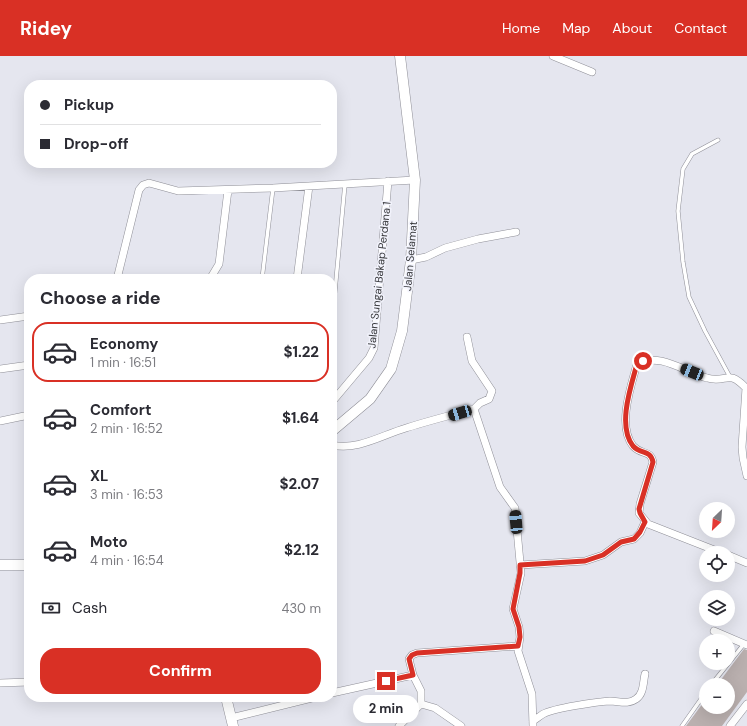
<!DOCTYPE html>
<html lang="en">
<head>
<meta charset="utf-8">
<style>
  :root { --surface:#fff; --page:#f2f2f3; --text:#2b2b33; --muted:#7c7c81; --line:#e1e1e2; --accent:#d93025 }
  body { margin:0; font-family:"DM Sans",sans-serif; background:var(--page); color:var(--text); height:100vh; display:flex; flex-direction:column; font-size:15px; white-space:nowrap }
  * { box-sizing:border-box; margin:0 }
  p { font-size:13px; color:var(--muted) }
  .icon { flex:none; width:22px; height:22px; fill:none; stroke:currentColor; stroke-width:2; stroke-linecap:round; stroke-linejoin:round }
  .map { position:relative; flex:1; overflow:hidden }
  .details { position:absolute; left:24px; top:218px; width:313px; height:428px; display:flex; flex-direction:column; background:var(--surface); border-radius:16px; box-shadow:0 4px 16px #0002 }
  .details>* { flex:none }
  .banner { position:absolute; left:24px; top:24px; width:313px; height:88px; border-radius:16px; box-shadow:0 4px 16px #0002; display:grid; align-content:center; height:88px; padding:0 16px; background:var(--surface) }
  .needle { width:26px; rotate:205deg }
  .tools { position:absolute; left:699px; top:446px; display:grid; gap:8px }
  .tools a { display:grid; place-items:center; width:36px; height:36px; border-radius:50%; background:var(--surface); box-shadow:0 4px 16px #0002; font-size:20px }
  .end { position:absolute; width:18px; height:18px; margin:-9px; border:5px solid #d93025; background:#fff; box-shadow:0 0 0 2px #fff }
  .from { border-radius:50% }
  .bubble { position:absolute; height:28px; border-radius:14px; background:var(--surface); box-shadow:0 4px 16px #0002; font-size:13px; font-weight:700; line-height:28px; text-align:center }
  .car { position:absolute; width:12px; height:24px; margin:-12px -6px; border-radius:5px; box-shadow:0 0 3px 1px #0007; background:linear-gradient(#222 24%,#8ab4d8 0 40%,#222 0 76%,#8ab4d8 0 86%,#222 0) }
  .banner b { display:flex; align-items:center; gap:14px; height:38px; font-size:15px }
  .banner b+b { border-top:1px solid var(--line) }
  .banner i { width:10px; height:10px; background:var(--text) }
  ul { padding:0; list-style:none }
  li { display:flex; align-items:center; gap:12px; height:60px; margin:0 8px 6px; padding:0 8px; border:2px solid transparent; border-radius:16px }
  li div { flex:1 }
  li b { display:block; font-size:15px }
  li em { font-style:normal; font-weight:700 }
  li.active { border-color:var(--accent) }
  li>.icon { width:36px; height:36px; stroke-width:1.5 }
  h2 { padding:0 16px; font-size:18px; line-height:48px }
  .pay { display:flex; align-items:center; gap:10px; height:44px; padding:0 16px; font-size:15px }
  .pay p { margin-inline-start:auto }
  .primary-button { display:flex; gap:8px; margin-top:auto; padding:8px 16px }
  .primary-button a { flex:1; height:46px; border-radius:16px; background:var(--accent); color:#fff; font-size:16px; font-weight:700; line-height:46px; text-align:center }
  header { display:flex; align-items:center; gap:24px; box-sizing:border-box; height:56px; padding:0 20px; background:var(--accent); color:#fff }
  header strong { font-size:19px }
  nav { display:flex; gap:22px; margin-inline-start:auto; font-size:14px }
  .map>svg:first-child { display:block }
</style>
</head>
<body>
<header>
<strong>Ridey</strong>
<nav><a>Home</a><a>Map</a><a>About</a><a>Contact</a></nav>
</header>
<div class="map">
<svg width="747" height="670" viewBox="0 0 747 670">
  <rect width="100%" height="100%" fill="#e5e6ef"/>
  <path fill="#bab0af" d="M744 593 747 594V636L722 670H686L706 643V651H728V629H717Z"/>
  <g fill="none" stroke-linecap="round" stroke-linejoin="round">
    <defs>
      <path id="lane" d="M718 84 692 98 683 113 678 155 683 206 689 241 705 275 730 321
        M262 223 273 132
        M332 267 345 128
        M711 629 744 588
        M682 670 706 636"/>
      <path id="street" d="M553 0 592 16
        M411 204 426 201 445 192 478 183 516 176
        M117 223 139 134 143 129 149 127 178 135 273 132 415 124
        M210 223 219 208 228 134
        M297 223 309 130
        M0 264 29 260
        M467 281 472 305 492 335 489 343 480 347 474 353
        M0 313 29 309
        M332 346 369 302 374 292 388 125
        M0 365 29 359
        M332 389C357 395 382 379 406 372 428 365 451 359 474 353L500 431 515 452 521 517 513 553 519 571 520 581 518 595 532 638 533 670
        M722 497 648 468 639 457 640 448 653 406C650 393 642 400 633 390 617 370 631 330 637 308 661 296 684 316 707 322 727 328 727 312 746 332L742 391 743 402 747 420
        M728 499 747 507
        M520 509 585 505 603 499 621 486 634 483 640 477 645 466
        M714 575 747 589
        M0 627 29 626
        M332 637 413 619
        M421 648 435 652 461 670
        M231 662 316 641
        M533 665C536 663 540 660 543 658 555 652 595 646 610 645 619 645 628 649 636 643 644 638 643 626 645 618
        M399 670 421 648V635L413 619 409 603 412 599 417 597 518 590
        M730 670 747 648"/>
      <path id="secondary" d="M332 375 370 343 391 313 402 275 411 204 415 124 400 0
        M0 509H29
        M226 641 233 670"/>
    </defs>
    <use href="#lane" stroke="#8f8f97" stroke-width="4.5"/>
    <use href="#street" stroke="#8f8f97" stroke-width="8"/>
    <use href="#secondary" stroke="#8f8f97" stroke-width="11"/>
    <use href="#lane" stroke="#fff" stroke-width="3.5"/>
    <use href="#street" stroke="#fff" stroke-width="7"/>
    <use href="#secondary" stroke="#fff" stroke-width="10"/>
  </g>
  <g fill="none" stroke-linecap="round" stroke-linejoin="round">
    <path stroke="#d93025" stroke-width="5" d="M386 625 413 619 409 603 412 599 417 597 518 590 520 581 519 571 513 553 520 517V509L585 505 603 499 621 486 634 483 640 476 645 466 640 457 639 453 653 406C650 393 641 399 633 390 617 370 631 330 637 308L643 305"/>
  </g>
  <g text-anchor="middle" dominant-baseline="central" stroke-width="3" stroke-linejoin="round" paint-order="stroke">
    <g font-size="11" fill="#3a3b3e" stroke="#f2f3fc">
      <text transform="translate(410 200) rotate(-85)">Jalan Selamat</text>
      <text transform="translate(379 219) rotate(-84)">Jalan Sungai Bakap Perdana 1</text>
    </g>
  </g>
</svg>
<div class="tools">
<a><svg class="needle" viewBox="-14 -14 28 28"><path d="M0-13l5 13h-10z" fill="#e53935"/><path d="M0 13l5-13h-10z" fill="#7c7c81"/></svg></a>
<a><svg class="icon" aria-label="locate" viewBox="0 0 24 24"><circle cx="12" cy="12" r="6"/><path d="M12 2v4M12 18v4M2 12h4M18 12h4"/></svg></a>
<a><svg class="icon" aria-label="layers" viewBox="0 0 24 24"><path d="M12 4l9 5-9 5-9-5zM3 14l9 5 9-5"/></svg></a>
<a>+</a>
<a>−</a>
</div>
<i class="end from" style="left:643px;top:305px"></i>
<i class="end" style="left:386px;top:625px"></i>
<div class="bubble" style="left:353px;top:639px;width:66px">2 min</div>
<i class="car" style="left:692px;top:316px;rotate:292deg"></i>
<i class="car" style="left:460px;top:357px;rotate:254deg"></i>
<i class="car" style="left:516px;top:466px;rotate:355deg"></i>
<div class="banner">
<b><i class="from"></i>Pickup</b>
<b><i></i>Drop-off</b>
</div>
<section class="details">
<h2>Choose a ride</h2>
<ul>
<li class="active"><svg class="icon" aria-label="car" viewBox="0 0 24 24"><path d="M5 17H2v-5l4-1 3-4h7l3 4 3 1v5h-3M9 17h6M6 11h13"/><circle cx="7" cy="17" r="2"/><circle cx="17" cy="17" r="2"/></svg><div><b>Economy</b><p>1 min · 16:51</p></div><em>$1.22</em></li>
<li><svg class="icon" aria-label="car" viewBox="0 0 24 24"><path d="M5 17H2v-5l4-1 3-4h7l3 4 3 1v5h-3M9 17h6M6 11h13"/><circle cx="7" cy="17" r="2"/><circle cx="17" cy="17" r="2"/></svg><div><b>Comfort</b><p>2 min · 16:52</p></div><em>$1.64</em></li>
<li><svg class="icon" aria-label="car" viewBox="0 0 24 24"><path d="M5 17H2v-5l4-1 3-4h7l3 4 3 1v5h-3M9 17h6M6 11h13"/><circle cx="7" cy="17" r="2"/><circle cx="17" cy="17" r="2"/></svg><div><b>XL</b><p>3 min · 16:53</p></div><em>$2.07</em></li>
<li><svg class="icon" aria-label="car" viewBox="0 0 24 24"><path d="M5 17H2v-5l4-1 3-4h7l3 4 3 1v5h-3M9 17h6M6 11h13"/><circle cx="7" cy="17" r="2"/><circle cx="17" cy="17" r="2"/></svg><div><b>Moto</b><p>4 min · 16:54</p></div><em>$2.12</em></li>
</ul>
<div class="pay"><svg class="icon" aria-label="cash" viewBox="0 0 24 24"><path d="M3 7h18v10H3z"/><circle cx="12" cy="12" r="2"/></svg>Cash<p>430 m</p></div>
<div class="primary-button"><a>Confirm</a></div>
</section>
</div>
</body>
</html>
